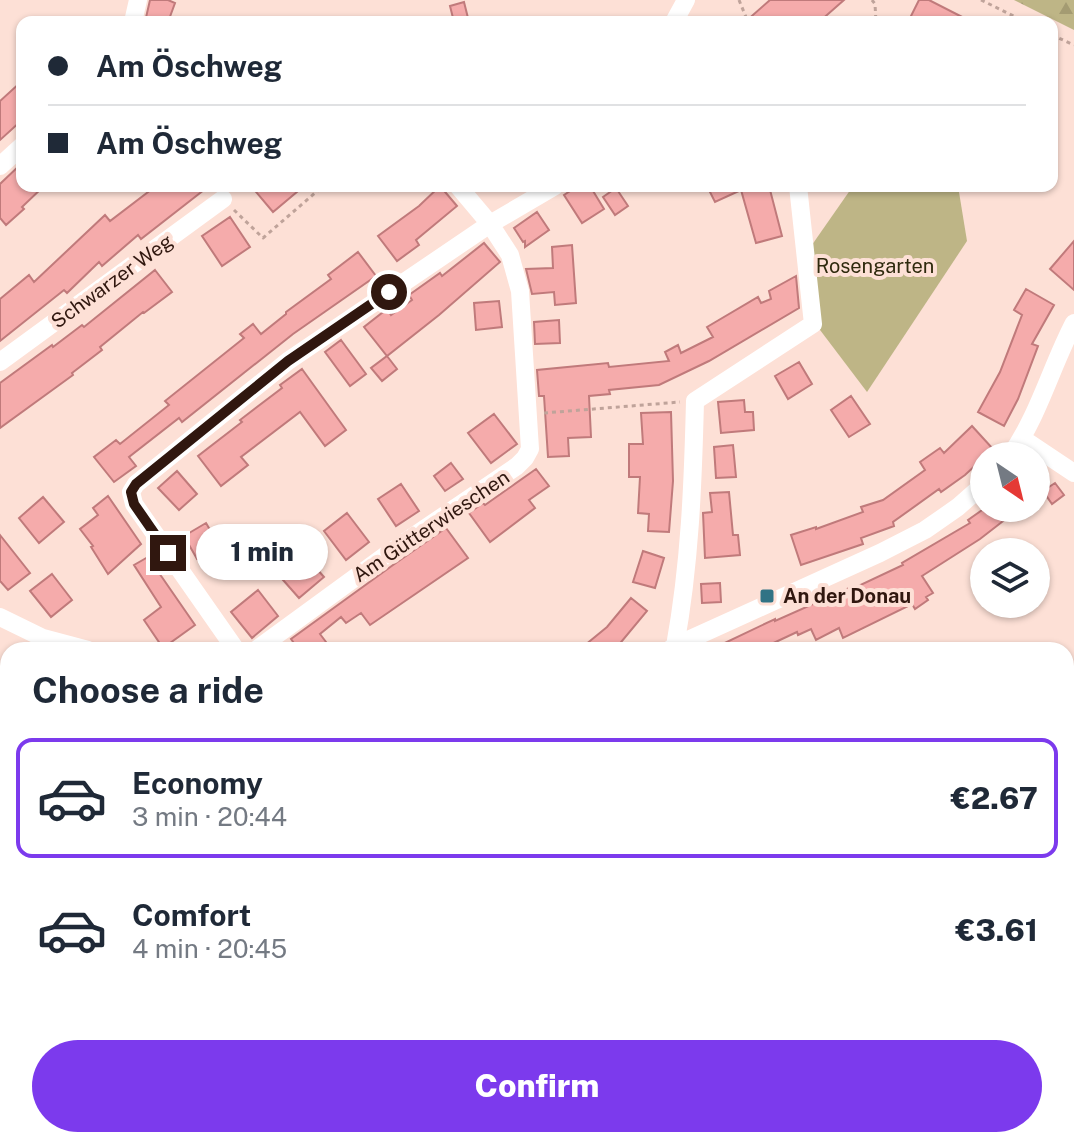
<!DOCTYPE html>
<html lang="en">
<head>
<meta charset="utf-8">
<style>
  :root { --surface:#fff; --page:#f2f2f3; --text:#1f2937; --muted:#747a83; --line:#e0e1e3; --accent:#7c3aed }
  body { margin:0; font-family:"Public Sans",sans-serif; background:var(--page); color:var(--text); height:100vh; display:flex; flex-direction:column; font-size:30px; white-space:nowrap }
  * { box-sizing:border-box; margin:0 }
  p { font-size:26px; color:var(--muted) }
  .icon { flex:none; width:44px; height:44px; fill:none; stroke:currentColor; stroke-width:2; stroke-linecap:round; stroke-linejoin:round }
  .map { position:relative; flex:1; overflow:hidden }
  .details { position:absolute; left:0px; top:642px; width:1074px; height:506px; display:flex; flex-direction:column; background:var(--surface); border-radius:24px 24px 0 0; box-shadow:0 2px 6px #0004 }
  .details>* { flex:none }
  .top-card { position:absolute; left:16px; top:16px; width:1042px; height:176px; border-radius:16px; box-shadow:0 2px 6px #0004; display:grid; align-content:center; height:176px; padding:0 32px; background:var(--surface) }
  .needle { width:52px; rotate:145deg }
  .fabs { position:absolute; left:970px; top:442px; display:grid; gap:16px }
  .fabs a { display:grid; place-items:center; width:80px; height:80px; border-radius:50%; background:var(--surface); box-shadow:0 2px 6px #0004; font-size:40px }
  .end { position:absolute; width:36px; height:36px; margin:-18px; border:10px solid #30170f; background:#fff; box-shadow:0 0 0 4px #fff }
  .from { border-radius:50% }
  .bubble { position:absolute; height:56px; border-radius:28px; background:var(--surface); box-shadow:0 2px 6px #0004; font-size:26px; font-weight:800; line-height:56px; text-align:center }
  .top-card b { display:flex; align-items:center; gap:28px; height:76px; font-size:30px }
  .top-card b+b { border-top:2px solid var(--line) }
  .top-card i { width:20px; height:20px; background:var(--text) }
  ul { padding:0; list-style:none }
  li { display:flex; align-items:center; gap:24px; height:120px; margin:0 16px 12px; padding:0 16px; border:4px solid transparent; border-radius:16px }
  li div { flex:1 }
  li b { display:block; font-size:30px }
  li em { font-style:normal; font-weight:800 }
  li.current { border-color:var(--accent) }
  li>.icon { width:72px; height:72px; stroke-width:1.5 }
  h2 { padding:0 32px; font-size:36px; line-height:96px }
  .action { display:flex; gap:16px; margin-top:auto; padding:16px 32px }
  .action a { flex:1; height:92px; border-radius:48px; background:var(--accent); color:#fff; font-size:32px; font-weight:800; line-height:92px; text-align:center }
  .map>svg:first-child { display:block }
</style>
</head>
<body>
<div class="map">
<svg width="1074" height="1147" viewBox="0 0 1074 1147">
  <defs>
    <pattern id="industrial-grid" width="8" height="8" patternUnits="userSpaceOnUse" patternTransform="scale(2)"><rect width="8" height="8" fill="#f0d0c5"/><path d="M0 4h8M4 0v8" fill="none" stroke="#ceb2a8"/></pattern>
    <pattern id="forest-firs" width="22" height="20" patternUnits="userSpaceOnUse" patternTransform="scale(2)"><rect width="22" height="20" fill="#beb586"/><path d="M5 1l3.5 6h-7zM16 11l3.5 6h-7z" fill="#a49b72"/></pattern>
  </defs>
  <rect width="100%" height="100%" fill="#fde0d6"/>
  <path fill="url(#industrial-grid)" d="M0 795 8 797V1023L0 1042Z"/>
  <path fill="url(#forest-firs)" d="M1014 0H1074V30Z
    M1066 837H1074V1147H410L425 1140H1066Z"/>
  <path fill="#beb586" d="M853 186H958L967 241 867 392 817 326 807 252Z"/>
  <path fill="#f5abab" stroke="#c07a7b" stroke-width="2" d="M150 0H168L175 3 168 22H145Z
    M770 0H844L819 22H745Z
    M919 0H929L972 22H908Z
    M464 2 469 22H454L450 6Z
    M22 81V120L0 140V101Z
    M22 163V186H44L22 207 24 209 6 225 0 218V184Z
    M156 186H209L141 239 138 235 102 266 99 262 67 293 64 290 0 341V299L29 275 34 282 105 215 110 221Z
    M251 186H304L273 212Z
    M440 186 457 206 416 240 419 245 397 261 378 236 419 206Z
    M578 186H590L604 209 582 223 564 195Z
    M707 186H769L782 236 756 243 741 190 715 202Z
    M616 188 628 206 615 215 603 197Z
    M537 212 549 230 525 247V241L523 242 514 228Z
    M230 217 250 247 222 266 202 236Z
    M1074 241V290L1050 269Z
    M484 243 500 262 439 315 387 356 364 327 387 309 391 315 412 300 409 295 440 273 442 276Z
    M572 245 576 303 555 305 554 292 532 294 526 269 553 268 552 247Z
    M358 252 376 276 293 334 182 422 179 418 129 457 136 466 114 482 94 457 116 440 120 444 169 405 165 401 244 338 240 334 253 324 261 334 286 314V312L331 279 328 275Z
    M155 270 172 292 144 313 143 312 100 347 102 350 72 373 73 375 0 428V383L52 345 53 347 82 325 84 327Z
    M796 276 799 308 709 361 659 385 609 390 610 394 589 396 591 437 568 438 569 456 548 457 544 396H539L537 370 608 363 609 367 669 361 665 352 678 345 681 353 713 337 707 327 758 297 761 303 771 299 769 291Z
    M1026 289 1054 305 1032 344 1038 346 1018 399 1004 426 978 412 1000 372 1022 315 1014 310Z
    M499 301 502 327 476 330 474 303Z
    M559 320 560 343 535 344 534 322Z
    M341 340 366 374 350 386 325 352Z
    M387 356 397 369 382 381 371 368Z
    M799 362 812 384 788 399 775 376Z
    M302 369 346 430 325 446 300 412 241 457 248 465 221 486 198 456 242 422 240 420 282 388 280 385Z
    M851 396 870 424 849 437 831 410Z
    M744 400 745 412H753L754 430 721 433 718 402Z
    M671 412 673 481 669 532 648 531 649 514 638 513 640 477H629V444H643L641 413Z
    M494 414 517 444 491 463 468 433Z
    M972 426 993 449 965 475 941 492 939 489 893 522 894 526 861 538 863 544 801 565 791 535 816 527V529L863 512 861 507 883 500 925 470 920 462 940 448 944 453Z
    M733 445 736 477 716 478 714 447Z
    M451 463 463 479 445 491 434 476Z
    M536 469 549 486 529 500 535 508 490 542 469 513 483 503 485 505Z
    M177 471 197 494 179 510 158 488Z
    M1055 483 1064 495 1052 504 1043 491Z
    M401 484 419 511 396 526 378 499Z
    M729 492 733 535H738L740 555 705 558 703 513 712 512 710 493Z
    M108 496 141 544 108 574 91 547 93 546 80 529 98 515 93 508Z
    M43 497 64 522 39 543 19 518Z
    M985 508H1020L980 539 922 576 933 593 926 597 928 600 915 609 912 604 843 638 839 628 816 640 811 629 798 635 797 632 767 646 769 650H710L775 619V621L849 588 850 590 903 565 902 563 970 523 968 520Z
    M347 513 369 542 346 560 324 531Z
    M206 523 220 547 197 559 184 536Z
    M446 528 468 558 370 625 361 613 346 623 341 617 320 634 332 650H299L291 639 393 565Z
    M0 535 30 573 8 590 0 581Z
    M301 551 324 577 299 598 276 572Z
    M643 551 664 558 655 588 633 582Z
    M148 557 195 625 163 648 144 620 161 607 134 565Z
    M52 574 72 600 51 617 30 591Z
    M720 583 721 602 702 603 701 584Z
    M258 590 278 616 252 638 231 612Z
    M631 598 647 611 617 647 614 650H579L607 627Z"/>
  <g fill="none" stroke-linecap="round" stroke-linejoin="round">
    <path stroke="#bfa39a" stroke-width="3" stroke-dasharray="4 4" stroke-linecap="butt" d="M739 0 748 22
      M872 0 875 4 876 22
      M981 0 1026 22
      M1052 35 1074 45
      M234 210 263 238 323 186
      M544 413 680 402
      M1066 842H1074
      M1066 1093H1074
      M421 1140 428 1147
      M970 1140 972 1147
      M480 1147 482 1140"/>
    <path stroke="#fff" stroke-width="18" d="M133 22 138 0
      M674 22 686 0
      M0 166 22 146
      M0 362 223 199
      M1023 439 1074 473
      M1010 456C1039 415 1051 367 1074 323
      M0 617 43 638 88 650
      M675 646C690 564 693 483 695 401L813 324 798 186
      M236 650 134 504 131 492 136 484 288 361 490 224 555 186
      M256 650 386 555 517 466 525 458 530 449 520 291 510 255 490 224 458 186
      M669 650 675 646 880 553 925 530 958 507 984 484
      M1066 750 1074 751
      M0 774 8 776
      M0 1013 8 1016
      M309 1140 310 1147"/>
  </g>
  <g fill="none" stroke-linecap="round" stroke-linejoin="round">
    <path stroke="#30170f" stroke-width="10" d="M168 553 134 504 131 492 136 484 288 361 389 292"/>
  </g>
  <rect fill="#317385" stroke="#fde0d6" stroke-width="3" x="759" y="588" width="16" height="16" rx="4"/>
  <g text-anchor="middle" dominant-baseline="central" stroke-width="8" stroke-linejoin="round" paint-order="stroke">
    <g font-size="20" fill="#2f2a0e" stroke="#fde0d6">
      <text x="875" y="266">Rosengarten</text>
    </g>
    <g font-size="20" fill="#30170f" stroke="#fde0d6">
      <text transform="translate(112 281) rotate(-36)">Schwarzer Weg</text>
      <text transform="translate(431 526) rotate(-34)">Am Gütterwieschen</text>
    </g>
    <g font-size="20" font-weight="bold" fill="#30170f" stroke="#fde0d6" text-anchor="start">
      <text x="783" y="596">An der Donau</text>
    </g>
  </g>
</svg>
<div class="fabs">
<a><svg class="needle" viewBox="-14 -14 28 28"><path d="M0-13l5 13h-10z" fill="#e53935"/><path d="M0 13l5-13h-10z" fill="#747a83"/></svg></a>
<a><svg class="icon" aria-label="layers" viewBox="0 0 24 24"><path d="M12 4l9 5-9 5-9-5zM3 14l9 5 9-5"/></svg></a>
</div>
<i class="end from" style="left:389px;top:292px"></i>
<i class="end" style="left:168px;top:553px"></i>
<div class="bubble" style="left:196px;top:524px;width:132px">1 min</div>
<div class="top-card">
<b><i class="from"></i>Am Öschweg</b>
<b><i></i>Am Öschweg</b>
</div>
<section class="details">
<h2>Choose a ride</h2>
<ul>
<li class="current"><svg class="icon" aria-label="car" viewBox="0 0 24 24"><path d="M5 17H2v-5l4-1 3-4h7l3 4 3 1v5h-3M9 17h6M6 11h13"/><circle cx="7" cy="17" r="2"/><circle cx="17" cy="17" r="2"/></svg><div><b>Economy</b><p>3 min · 20:44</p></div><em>€2.67</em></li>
<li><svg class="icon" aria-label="car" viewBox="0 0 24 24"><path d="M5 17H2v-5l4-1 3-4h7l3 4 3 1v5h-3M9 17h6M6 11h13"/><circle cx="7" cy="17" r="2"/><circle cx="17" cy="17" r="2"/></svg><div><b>Comfort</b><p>4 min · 20:45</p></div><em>€3.61</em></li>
</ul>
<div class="action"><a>Confirm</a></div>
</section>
</div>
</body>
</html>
